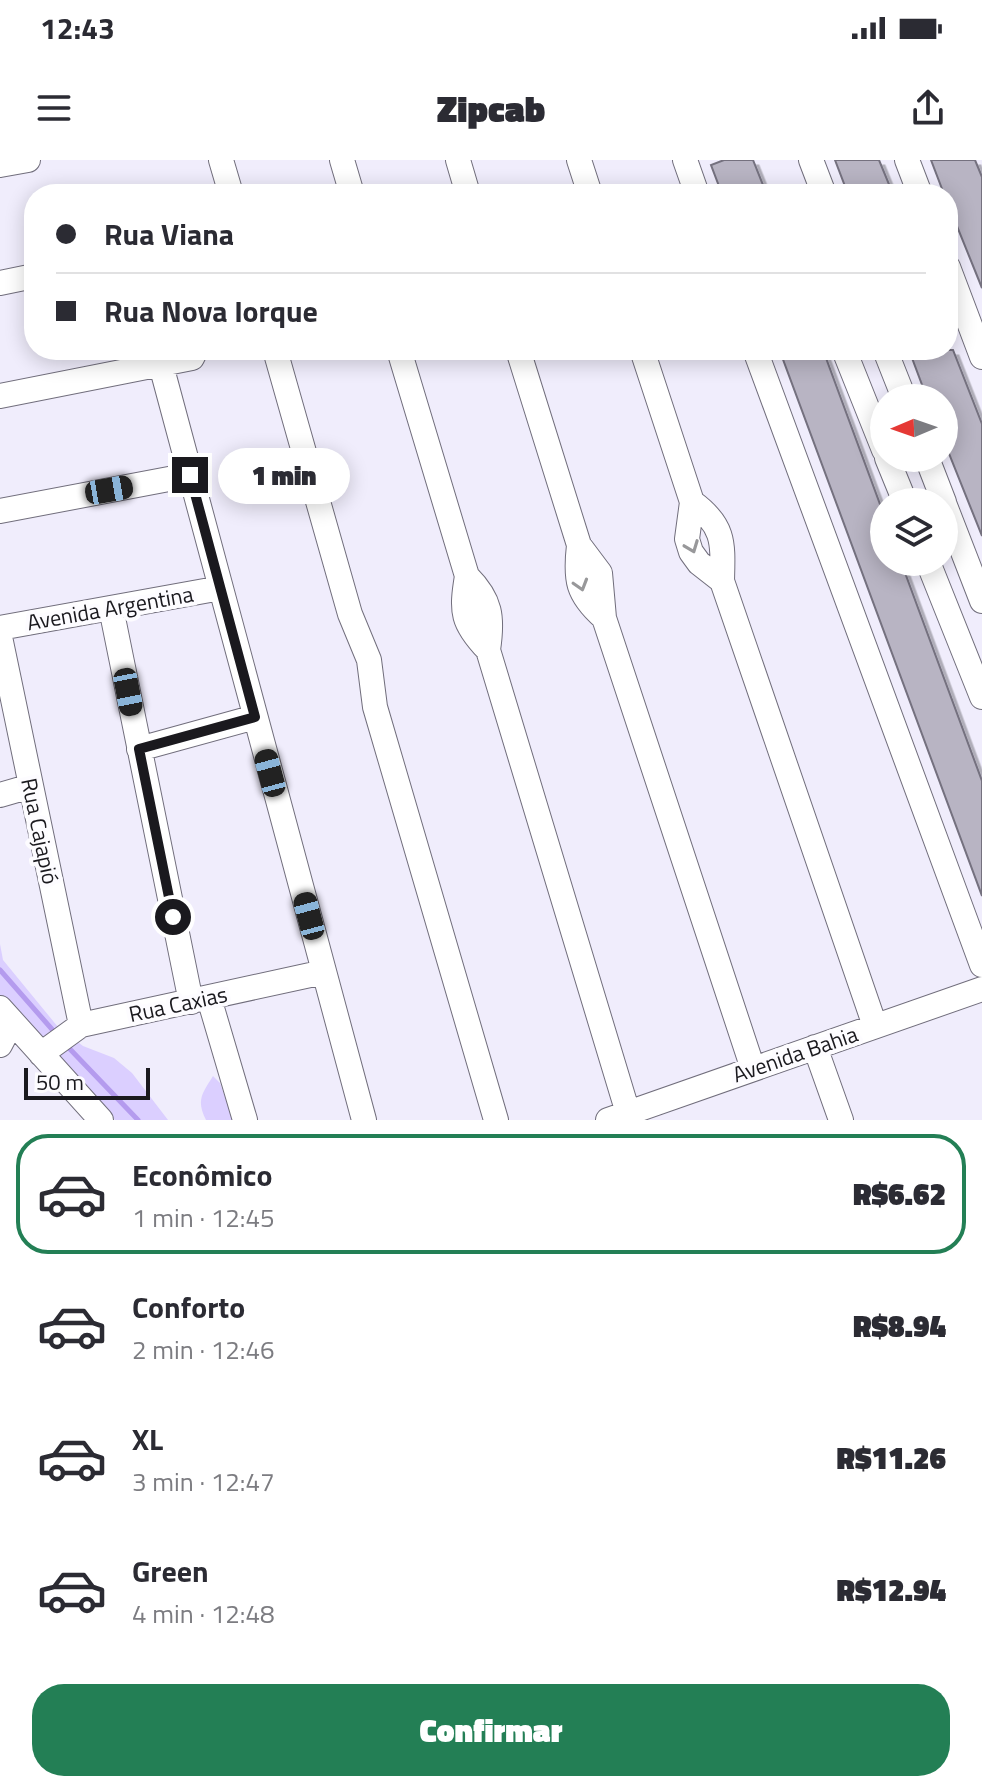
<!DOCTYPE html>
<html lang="pt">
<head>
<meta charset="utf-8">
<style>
  :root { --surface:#fff; --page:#f7f7f7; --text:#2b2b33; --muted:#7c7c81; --line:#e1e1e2; --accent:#237f55 }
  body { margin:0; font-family:"Titillium Web",sans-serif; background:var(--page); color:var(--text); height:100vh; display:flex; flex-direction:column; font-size:30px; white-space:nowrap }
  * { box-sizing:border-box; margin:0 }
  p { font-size:26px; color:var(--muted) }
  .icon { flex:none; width:44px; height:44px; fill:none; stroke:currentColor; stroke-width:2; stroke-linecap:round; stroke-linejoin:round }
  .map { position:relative; height:960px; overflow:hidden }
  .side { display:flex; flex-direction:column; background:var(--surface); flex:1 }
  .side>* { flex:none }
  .guide { position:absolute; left:24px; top:24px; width:934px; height:176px; border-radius:32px; box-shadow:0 4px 20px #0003; display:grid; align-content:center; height:176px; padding:0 32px; background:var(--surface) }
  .needle { width:52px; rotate:268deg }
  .controls { position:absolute; left:870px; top:224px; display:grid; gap:16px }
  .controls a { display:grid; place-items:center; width:88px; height:88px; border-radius:50%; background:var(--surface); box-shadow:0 4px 20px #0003; font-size:40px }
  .scale { position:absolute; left:24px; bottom:20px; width:126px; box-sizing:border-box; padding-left:8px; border:4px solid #1a191e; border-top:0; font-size:22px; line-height:28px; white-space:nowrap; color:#1a191e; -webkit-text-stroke:6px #fdfcff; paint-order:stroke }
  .end { position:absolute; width:36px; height:36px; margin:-18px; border:10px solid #1a191e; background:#fff; box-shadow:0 0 0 4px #fff }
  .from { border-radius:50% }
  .bubble { position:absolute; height:56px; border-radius:28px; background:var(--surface); box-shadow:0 4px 20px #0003; font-size:26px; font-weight:800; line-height:56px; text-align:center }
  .car { position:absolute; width:24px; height:48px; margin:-24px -12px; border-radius:10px; box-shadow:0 0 6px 2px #0007; background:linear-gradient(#222 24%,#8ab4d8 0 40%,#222 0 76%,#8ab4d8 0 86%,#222 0) }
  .guide b { display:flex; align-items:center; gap:28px; height:76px; font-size:30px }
  .guide b+b { border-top:2px solid var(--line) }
  .guide i { width:20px; height:20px; background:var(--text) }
  ul { padding:14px 0 0; list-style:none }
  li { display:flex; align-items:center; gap:24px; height:120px; margin:0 16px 12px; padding:0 16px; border:4px solid transparent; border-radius:32px }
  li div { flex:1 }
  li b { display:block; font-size:30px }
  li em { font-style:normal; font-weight:800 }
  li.on { border-color:var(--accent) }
  li>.icon { width:72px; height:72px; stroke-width:1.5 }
  .cta { display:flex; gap:16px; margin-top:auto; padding:16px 32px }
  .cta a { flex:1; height:92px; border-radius:32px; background:var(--accent); color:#fff; font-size:32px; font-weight:800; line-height:92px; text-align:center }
  .status { display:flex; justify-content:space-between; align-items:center; height:56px; padding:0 40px; background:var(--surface); direction:ltr }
  .status svg { height:22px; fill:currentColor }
  header { display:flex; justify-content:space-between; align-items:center; height:104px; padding:0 32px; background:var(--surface); font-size:36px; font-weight:800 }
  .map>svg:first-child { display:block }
</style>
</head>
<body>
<div class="status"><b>12:43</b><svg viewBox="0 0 49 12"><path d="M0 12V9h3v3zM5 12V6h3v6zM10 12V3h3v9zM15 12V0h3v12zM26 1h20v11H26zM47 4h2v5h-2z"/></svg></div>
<header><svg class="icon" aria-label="menu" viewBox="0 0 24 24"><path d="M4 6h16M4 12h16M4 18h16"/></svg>Zipcab<svg class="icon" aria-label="share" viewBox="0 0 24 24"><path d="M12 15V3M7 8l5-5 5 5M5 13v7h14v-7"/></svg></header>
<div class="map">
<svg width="982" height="960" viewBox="0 0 982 960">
  <defs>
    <filter id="shadow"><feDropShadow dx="5.5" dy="5.5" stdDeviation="0" flood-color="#0004"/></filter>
  </defs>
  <rect width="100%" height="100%" fill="#f0edfc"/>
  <path fill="#dbcfff" d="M0 784 3 800 58 867 83 886 114 898 132 913 168 960H115L0 836Z
    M213 916 220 923 233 960H206C196 940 202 934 213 916Z"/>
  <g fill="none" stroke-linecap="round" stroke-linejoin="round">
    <path stroke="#b49bee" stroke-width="5" d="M0 810 57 875
      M67 886 138 960"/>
  </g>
  <path fill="#b8b4c3" stroke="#74717f" stroke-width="2" filter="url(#shadow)" d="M724 0H753L765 30 755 34H722L711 5Z
    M835 0H879L893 34H848Z
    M931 0H975L982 17V128L948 44V34H944Z
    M791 190H823L884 355V402H901L982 621V736L781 194Z
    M909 190H953L982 264V376L944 281V238H927Z"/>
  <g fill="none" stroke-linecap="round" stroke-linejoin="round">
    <defs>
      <path id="minor" d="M221 0 231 34
        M342 0 352 34
        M458 0 468 34
        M579 0 590 34
        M685 0 697 34
        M811 0 824 34
        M907 0 920 34
        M0 5 28 0
        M948 107 982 197
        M0 123 34 116
        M275 190 350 454 369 500 375 547 496 960
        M399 190 467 416
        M518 190 579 385 600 413 604 458 753 909
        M642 190 692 342 687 379 691 392 699 403 722 421
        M755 190 982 805
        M844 190 884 290
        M885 190 904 238
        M161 205 364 960
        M0 236 192 198 196 190
        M887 298 905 342
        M927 298 944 342
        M692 342C725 366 723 383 722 421L875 866
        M944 343 982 441
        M0 351 190 315
        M579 385C575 420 577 434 604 458
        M928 402 982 537
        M111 448 191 842
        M0 468 221 428
        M0 477 81 865
        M488 490C462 463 461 452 467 416 491 440 493 457 488 490L628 953
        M139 589 255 557
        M0 635 31 626
        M209 838 245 960
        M0 848 101 960
        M0 885 12 862
        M815 887 841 960
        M41 894 81 865 324 812
        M608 960 982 829"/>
    </defs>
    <use href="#minor" stroke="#716e7c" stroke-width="26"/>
    <use href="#minor" stroke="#fff" stroke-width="24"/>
  </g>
  <defs><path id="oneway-chevron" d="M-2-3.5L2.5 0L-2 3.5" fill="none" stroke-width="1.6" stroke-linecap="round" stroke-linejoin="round" transform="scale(2)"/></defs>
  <g stroke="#98989a">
    <use href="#oneway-chevron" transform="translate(692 387) rotate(69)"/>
    <use href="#oneway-chevron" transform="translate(581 425) rotate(73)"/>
  </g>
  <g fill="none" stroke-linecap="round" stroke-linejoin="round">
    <path stroke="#1a191e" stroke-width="10" d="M173 757 139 589 255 557 190 315"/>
  </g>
  <g text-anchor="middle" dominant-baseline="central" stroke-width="8" stroke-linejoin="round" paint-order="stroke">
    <g font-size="22" fill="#1a191e" stroke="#fdfcff">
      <text transform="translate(110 448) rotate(-10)">Avenida Argentina</text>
      <text transform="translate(40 671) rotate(78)">Rua Cajapió</text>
      <text transform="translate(178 844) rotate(-12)">Rua Caxias</text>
      <text transform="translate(795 894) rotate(-19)">Avenida Bahia</text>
    </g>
  </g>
</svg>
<div class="controls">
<a><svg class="needle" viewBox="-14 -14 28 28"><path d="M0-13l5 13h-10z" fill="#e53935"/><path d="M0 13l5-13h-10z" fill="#7c7c81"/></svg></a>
<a><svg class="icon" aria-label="layers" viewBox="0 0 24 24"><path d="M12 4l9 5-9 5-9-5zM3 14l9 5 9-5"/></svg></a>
</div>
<div class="scale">50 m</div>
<i class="end from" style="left:173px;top:757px"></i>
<i class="end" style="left:190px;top:315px"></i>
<div class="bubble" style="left:218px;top:288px;width:132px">1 min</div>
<i class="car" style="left:109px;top:330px;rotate:80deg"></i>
<i class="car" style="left:128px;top:532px;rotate:169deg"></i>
<i class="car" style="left:270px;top:613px;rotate:345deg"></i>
<i class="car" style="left:309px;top:756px;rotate:345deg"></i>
<div class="guide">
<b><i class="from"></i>Rua Viana</b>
<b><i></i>Rua Nova Iorque</b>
</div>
</div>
<section class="side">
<ul>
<li class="on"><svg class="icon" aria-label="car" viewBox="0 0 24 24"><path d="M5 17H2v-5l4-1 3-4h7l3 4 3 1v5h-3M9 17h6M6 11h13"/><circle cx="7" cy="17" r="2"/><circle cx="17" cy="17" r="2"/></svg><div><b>Econômico</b><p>1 min · 12:45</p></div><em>R$6.62</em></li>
<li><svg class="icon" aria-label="car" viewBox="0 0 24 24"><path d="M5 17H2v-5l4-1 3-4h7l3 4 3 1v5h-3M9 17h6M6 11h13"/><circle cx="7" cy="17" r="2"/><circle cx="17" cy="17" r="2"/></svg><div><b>Conforto</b><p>2 min · 12:46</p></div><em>R$8.94</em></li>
<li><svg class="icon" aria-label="car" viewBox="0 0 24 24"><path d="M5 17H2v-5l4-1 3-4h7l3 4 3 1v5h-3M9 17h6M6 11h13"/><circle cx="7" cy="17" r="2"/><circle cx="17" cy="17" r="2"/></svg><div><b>XL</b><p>3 min · 12:47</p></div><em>R$11.26</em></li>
<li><svg class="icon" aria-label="car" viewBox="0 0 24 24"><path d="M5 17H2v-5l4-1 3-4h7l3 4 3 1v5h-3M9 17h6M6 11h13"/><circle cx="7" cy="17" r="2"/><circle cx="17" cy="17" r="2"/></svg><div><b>Green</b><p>4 min · 12:48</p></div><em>R$12.94</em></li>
</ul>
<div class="cta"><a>Confirmar</a></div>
</section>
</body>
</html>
